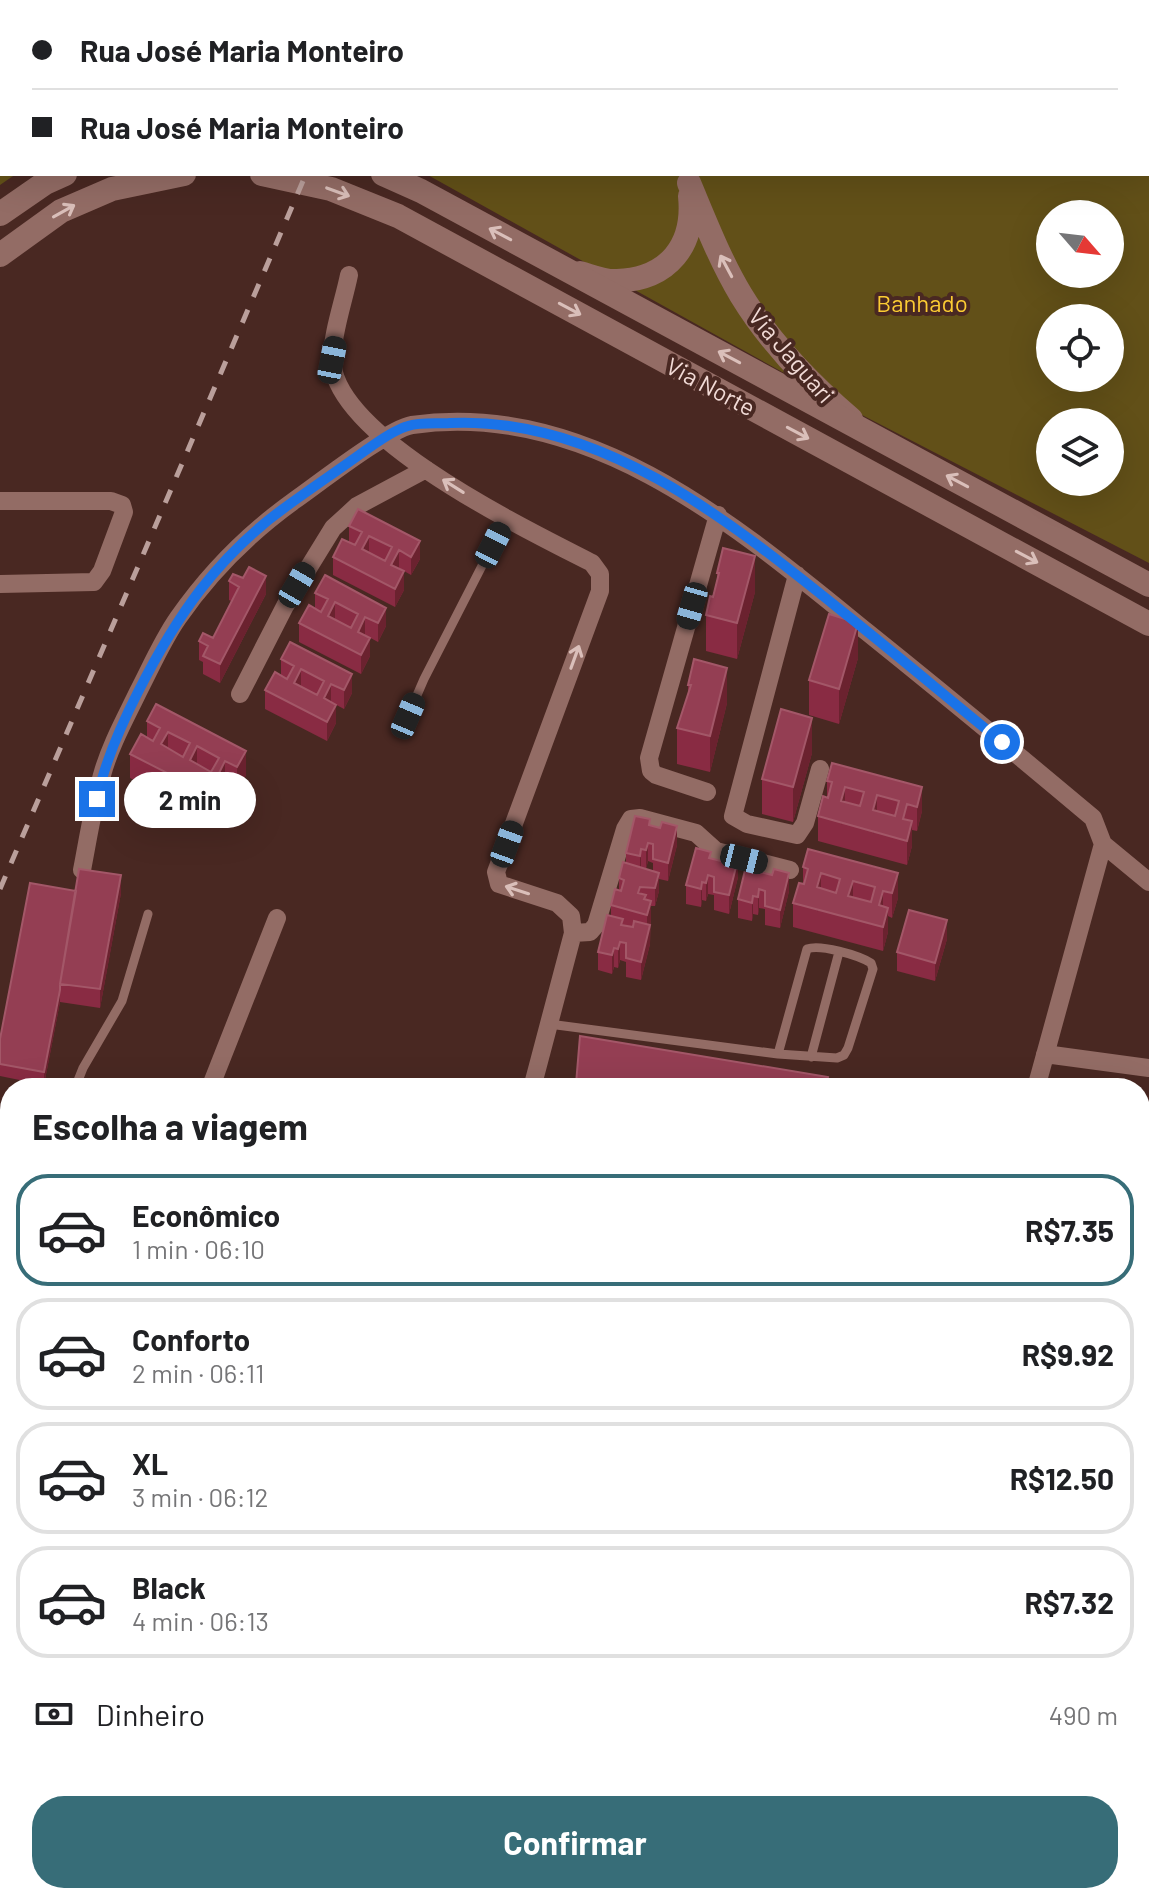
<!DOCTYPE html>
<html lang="pt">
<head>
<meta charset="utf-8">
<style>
  :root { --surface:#fff; --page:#f2f2f2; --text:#202124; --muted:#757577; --line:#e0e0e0; --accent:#376d78 }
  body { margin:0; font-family:Barlow,sans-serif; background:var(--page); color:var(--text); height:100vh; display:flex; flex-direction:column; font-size:30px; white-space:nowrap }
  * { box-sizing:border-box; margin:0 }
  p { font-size:26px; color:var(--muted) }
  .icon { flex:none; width:44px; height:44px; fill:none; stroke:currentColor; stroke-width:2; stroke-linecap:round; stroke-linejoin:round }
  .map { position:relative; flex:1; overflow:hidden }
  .sheet { position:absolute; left:0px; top:1078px; width:1150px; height:826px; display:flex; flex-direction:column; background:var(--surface); border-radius:32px 32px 0 0; box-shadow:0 8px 32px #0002 }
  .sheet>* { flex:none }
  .banner { position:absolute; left:0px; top:0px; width:1150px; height:176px; box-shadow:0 8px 32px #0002; display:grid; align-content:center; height:176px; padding:0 32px; background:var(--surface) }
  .needle { width:52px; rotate:118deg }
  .fabs { position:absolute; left:1036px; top:200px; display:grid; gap:16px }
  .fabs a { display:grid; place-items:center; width:88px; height:88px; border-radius:50%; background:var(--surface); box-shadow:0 8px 32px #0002; font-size:40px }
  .end { position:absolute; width:36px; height:36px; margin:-18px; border:10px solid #1a73e8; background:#fff; box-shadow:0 0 0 4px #fff }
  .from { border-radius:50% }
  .bubble { position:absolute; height:56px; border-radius:28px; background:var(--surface); box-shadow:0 8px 32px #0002; font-size:26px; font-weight:700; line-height:56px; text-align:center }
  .car { position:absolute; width:24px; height:48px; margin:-24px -12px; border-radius:10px; box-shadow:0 0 6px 2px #0007; background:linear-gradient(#222 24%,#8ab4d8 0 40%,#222 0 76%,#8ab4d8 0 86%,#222 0) }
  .banner b { display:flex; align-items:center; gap:28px; height:76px; font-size:30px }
  .banner b+b { border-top:2px solid var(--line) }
  .banner i { width:20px; height:20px; background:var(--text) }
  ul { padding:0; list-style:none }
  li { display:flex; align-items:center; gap:24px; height:112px; margin:0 16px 12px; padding:0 16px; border:4px solid var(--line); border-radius:32px }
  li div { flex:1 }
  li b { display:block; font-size:30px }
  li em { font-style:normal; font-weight:700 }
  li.active { border-color:var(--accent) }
  li>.icon { width:72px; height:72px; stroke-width:1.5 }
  h2 { padding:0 32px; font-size:36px; line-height:96px }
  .pay { display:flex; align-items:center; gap:20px; height:88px; padding:0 32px; font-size:30px }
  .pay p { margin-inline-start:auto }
  .primary-button { display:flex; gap:16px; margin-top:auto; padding:16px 32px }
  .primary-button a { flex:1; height:92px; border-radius:32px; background:var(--accent); color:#fff; font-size:32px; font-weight:700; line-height:92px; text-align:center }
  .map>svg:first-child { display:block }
</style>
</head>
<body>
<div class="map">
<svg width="1149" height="1903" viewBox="0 0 1149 1903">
  <rect width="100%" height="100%" fill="#492822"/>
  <path fill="#625018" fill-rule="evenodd" d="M0 0H1149V563L831 399 426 174H1148V2H2V174H16L0 185ZM1050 214H1110V274H1050ZM1050 318H1110V378H1050ZM1050 422H1110V482H1050Z
    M1140 1506 1149 1508V1582L1140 1581Z
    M0 1556 10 1557V1894H1140V1646L1149 1645V1903H0Z"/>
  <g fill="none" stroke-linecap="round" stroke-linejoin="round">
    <path stroke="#826560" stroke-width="3" stroke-dasharray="6 6" stroke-linecap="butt" d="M0 1855 10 1860
      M89 1894 110 1903
      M698 1894 752 1903
      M885 1894 890 1903
      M269 1903 273 1894
      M772 1903 778 1894"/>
    <path stroke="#936c65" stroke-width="9" d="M408 716 424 679 506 519
      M549 1024 778 1054 837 1058 844 1055 848 1048 873 969 871 963C858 955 820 944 807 949L778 1054
      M811 1057 839 952
      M75 1088 83 1068 122 1001 148 914
      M1144 1413 1149 1377
      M0 1489 10 1490
      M0 1552 10 1553
      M817 1903H818"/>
    <path stroke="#936c65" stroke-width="18" d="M349 275C344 300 332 334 332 359 333 437 530 531 592 563L600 574V591L496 872 499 884 557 903 571 916 573 933 532 1088
      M0 501H111L122 505 124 512 102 571 94 582 0 584
      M797 575 733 816 747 824 797 835 805 823 820 769
      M240 694 285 606 333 528 357 506 426 469
      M707 792 656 775 651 771 649 758 718 515
      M1103 844 1149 882
      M82 870C88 839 93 806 102 775 110 746 125 719 138 692 151 667 162 641 178 618 210 572 249 533 295 500 318 484 388 429 412 425 589 399 739 528 867 632 943 693 1018 755 1093 818L1103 844
      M573 933 590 932 596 925 625 829 631 819 640 818 696 833 716 851 790 870
      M1045 1054 1149 1068
      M210 1088 277 918
      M1036 1088 1103 844
      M1140 1220 1149 1221
      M1140 1620 1149 1617"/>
    <path stroke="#936c65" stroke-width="24" d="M629 0 630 2
      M689 183C705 221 720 260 741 295 769 341 809 383 851 419
      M580 273C591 276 605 282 617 281 669 279 695 245 690 196"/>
    <path stroke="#936c65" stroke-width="24" d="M262 174 331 189 398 216 1149 624
      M383 174 421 191 1149 585
      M0 214 45 183 65 174
      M0 255 61 211 112 189 184 174
      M0 1260 10 1261
      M1140 1414 1149 1415
      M0 1455 10 1456
      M1140 1601 1149 1602"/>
    <path stroke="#ba9f9b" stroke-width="5" stroke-dasharray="14 14" stroke-linecap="butt" d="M382 2 383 0
      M0 889 306 174"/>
  </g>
  <path fill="#892b43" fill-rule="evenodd" d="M349 526 420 559 411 575 404 571V590L395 607 333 575V557L349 542Z
    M717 573 755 592 737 659 706 651V615L713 597 717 583Z
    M229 581 266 594 220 683 203 674V662L199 660V641L213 638 231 601 229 600Z
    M315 593 386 626 378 642 365 635 370 656 361 674 299 642V623L315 609Z
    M858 658 839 724 809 715V680Z
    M281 659 352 693 344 709 331 702 336 723 327 741 265 709V690L281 676Z
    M688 685 727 703 710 772 677 764V728L688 694Z
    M147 721 246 751V775L237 792 230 788V805L220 825 130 778V754L147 738Z
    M812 753 793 822 762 814V779Z
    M827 781 922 787V811L917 831 912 830V846L907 865 818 841V816L827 797Z
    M650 826 677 845 668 881 659 879V891L655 906H651L650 944 641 980 626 977V962L620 960 618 968 614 967 612 974 598 970V952L611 916V905L619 890V878L626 863V853ZM648 861 653 863V871L646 869Z
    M711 858 738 877 729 914 714 910V895L708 894 706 901 702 900 701 907 686 904V885Z
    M803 867 898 873V898L892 918 888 916V932L883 951 793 927V903L803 884Z
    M762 872 789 891 780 928 765 925V909L759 908 758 915 753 914 752 921 738 918V899Z
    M76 891 121 893 100 1008 60 1002 44 1085 0 1076V1039Z
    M947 939 935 981 897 971V952Z
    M963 1894H1001L998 1903H975L963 1899Z"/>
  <path fill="#6b222f" d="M369 536V554L362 549Z
    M420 541V559L411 575V557Z
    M399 550V569L391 565Z
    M755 556V592L737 659V623Z
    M404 571V590L395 607V589Z
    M266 576V594L220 683V664Z
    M335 602V621L328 616Z
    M386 608V626L378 642V623Z
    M365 617V635L358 632Z
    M858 623V658L839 724V689Z
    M370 638V656L361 674V655Z
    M727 668V703L710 772V736Z
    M301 669V687L294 683Z
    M352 674V693L344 709V690Z
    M331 684V702L324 698Z
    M336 705V723L327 741V722Z
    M812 718V753L793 822V787Z
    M168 732V756L161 744Z
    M197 746V771L190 760Z
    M246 751V775L237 792V767Z
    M225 761V785L218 775Z
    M230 781V805L220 825V800Z
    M845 787V811L841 825V801Z
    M922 787V811L917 831V807Z
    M877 795V819L873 834V810Z
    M912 821V846L907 865V841Z
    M677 826V845L668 881V863Z
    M648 843V861L646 869V850Z
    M641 849V868L640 875V856Z
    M738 859V877L729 914V895Z
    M659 873V891L655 906V888Z
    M789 873V891L780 928V910Z
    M821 873V898L817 912V887Z
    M898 873V898L892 918V893Z
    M121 875V893L100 1008V989Z
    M708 875V894L706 901V883Z
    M853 881V906L848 920V896Z
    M702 882V900L701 907V889Z
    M759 889V908L758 915V897Z
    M883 891V915L879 905Z
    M753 896V914L752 921V903Z
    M651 901V920L647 934V915Z
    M888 908V932L883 951V927Z
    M947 920V939L935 981V963Z
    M650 925V944L641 980V962Z
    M620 942V960L618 968V949Z
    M614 948V967L612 974V955Z
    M60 990V1002L44 1085V1072Z
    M995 1894H1001L998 1903H995Z"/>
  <path fill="#943e53" stroke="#a35768" stroke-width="2" fill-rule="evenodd" d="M358 509 420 541 411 557 399 550 391 565 404 571 395 589 333 557 342 539 355 545 362 532 349 526ZM369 536 392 547 385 561 362 549Z
    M723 548 755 556 737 623 706 615 710 596 713 597 719 573H717Z
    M249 567 266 576 220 664 203 656 208 646 199 641 203 633 213 638 239 587 229 581 233 574 243 578Z
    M325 575 386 608 378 623 365 617 358 632 370 638 361 655 299 623 309 605 321 612 328 599 315 593ZM335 602 358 614 351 628 328 616Z
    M829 614 858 623 839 689 809 680Z
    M290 642 352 674 344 690 331 684 324 698 336 705 327 722 265 690 275 672 287 679 294 666 281 659ZM301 669 324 681 317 695 294 683Z
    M694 659 727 668 710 736 677 728 691 685H688Z
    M156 704 246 751 237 767 225 761 218 775 230 781 220 800 130 754 141 734 153 741 160 728 147 721ZM168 732 190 743 183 757 161 744ZM197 746 219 758 211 772 190 760Z
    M781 709 812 718 793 787 762 779Z
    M832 763 922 787 917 807 907 804 903 819 912 821 907 841 818 816 823 796 828 798 832 782 827 781ZM845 787 864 792 860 806 841 801ZM877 795 899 801 895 816 873 810Z
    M635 816 650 819 649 825 660 828 662 822 677 826 668 863 653 859V844L648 843 646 850 641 849 640 856 626 853Z
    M696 848 711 852 709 858 721 861 722 855 738 859 729 895 714 892V877L708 875 706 883 702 882 701 889 686 885Z
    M808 849 898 873 892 893 883 891 879 905 888 908 883 927 793 903 799 883 804 884 808 869 803 867ZM821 873 840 879 836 893 817 887ZM853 881 875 887 871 902 848 896Z
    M623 862 659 873 655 888 640 887 638 893 646 895 644 899 651 901 647 915 611 905 615 889 621 891 624 880 619 878Z
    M747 862 762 866 760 872 772 875 774 869 789 873 780 910 765 906V891L759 889 758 897 753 896 752 903 738 899Z
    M79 869 121 875 100 989 60 984Z
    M30 883 76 891 60 984V990L44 1072 0 1064V1039Z
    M909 910 947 920 935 963 897 952Z
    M607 915 623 919 621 925 633 927 634 921 650 925 641 962 626 958V943L620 942 618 949 614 948 612 955 598 952Z
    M580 1036 828 1077 826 1088H548L549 1081 576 1084Z"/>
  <defs><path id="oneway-shaft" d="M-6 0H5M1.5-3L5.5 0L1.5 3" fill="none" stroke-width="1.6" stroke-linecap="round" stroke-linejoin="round" transform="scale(2)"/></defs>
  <g stroke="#dabfba">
    <use href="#oneway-shaft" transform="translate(338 192) rotate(20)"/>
    <use href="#oneway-shaft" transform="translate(64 211) rotate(-29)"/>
    <use href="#oneway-shaft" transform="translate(500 234) rotate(-152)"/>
    <use href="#oneway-shaft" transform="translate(726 266) rotate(-118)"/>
    <use href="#oneway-shaft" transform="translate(570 309) rotate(28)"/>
    <use href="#oneway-shaft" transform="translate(729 357) rotate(-152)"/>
    <use href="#oneway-shaft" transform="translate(798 433) rotate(28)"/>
    <use href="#oneway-shaft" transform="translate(957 481) rotate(-152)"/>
    <use href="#oneway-shaft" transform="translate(453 486) rotate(-148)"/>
    <use href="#oneway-shaft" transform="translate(1027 557) rotate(28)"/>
    <use href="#oneway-shaft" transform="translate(575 657) rotate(-70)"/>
    <use href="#oneway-shaft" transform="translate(517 890) rotate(-162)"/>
  </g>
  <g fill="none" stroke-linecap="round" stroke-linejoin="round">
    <path stroke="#1a73e8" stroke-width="10" d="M97 799C105 761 120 727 138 692 176 617 217 556 287 506 313 487 340 469 366 450 378 442 393 430 408 426 420 422 437 424 450 423 602 416 732 523 843 612 897 655 949 699 1002 742"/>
  </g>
  <g text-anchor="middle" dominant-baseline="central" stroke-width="8" stroke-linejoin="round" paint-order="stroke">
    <g font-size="24" fill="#fccc33" stroke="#492822">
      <text x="922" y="302">Banhado</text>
    </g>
    <g font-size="24" fill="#f2dbd7" stroke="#492822">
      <text transform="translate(792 355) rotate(49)">Via Jaguari</text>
      <text transform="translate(711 386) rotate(28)">Via Norte</text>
    </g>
  </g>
</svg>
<div class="fabs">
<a><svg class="needle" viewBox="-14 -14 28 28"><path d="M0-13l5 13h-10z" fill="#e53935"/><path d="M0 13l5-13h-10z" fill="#757577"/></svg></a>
<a><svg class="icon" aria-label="locate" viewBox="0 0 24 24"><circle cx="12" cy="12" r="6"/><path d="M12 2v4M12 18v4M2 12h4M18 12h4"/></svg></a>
<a><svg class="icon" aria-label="layers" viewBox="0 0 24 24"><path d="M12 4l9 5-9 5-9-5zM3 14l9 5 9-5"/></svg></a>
</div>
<i class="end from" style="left:1002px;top:742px"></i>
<i class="end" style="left:97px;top:799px"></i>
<div class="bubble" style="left:124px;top:772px;width:132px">2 min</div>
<i class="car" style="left:332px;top:360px;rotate:11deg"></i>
<i class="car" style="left:493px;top:545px;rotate:27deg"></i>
<i class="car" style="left:297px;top:585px;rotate:30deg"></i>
<i class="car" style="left:692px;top:606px;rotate:196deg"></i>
<i class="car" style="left:408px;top:716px;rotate:23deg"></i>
<i class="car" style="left:507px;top:844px;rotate:20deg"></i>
<i class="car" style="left:744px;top:859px;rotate:104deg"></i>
<div class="banner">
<b><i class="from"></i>Rua José Maria Monteiro</b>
<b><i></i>Rua José Maria Monteiro</b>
</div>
<section class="sheet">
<h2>Escolha a viagem</h2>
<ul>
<li class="active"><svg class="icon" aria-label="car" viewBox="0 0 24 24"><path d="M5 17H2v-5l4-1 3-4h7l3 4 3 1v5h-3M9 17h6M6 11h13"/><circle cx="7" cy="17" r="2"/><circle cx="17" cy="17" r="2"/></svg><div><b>Econômico</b><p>1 min · 06:10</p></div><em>R$7.35</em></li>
<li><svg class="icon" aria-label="car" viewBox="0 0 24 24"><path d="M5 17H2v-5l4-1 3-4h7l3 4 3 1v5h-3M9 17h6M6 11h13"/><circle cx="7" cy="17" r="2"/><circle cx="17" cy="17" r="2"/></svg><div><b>Conforto</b><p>2 min · 06:11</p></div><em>R$9.92</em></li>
<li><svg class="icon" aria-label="car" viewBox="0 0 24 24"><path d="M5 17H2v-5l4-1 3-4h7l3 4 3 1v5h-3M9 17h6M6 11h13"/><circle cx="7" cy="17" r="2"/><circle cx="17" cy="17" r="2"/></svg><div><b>XL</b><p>3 min · 06:12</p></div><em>R$12.50</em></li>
<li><svg class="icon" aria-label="car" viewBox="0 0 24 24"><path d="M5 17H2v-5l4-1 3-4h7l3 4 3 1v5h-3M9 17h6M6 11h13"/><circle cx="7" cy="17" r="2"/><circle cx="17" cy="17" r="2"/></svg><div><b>Black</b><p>4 min · 06:13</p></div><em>R$7.32</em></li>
</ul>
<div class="pay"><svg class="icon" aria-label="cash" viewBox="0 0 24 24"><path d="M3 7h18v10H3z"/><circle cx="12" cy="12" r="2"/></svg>Dinheiro<p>490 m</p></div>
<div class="primary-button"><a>Confirmar</a></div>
</section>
</div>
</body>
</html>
